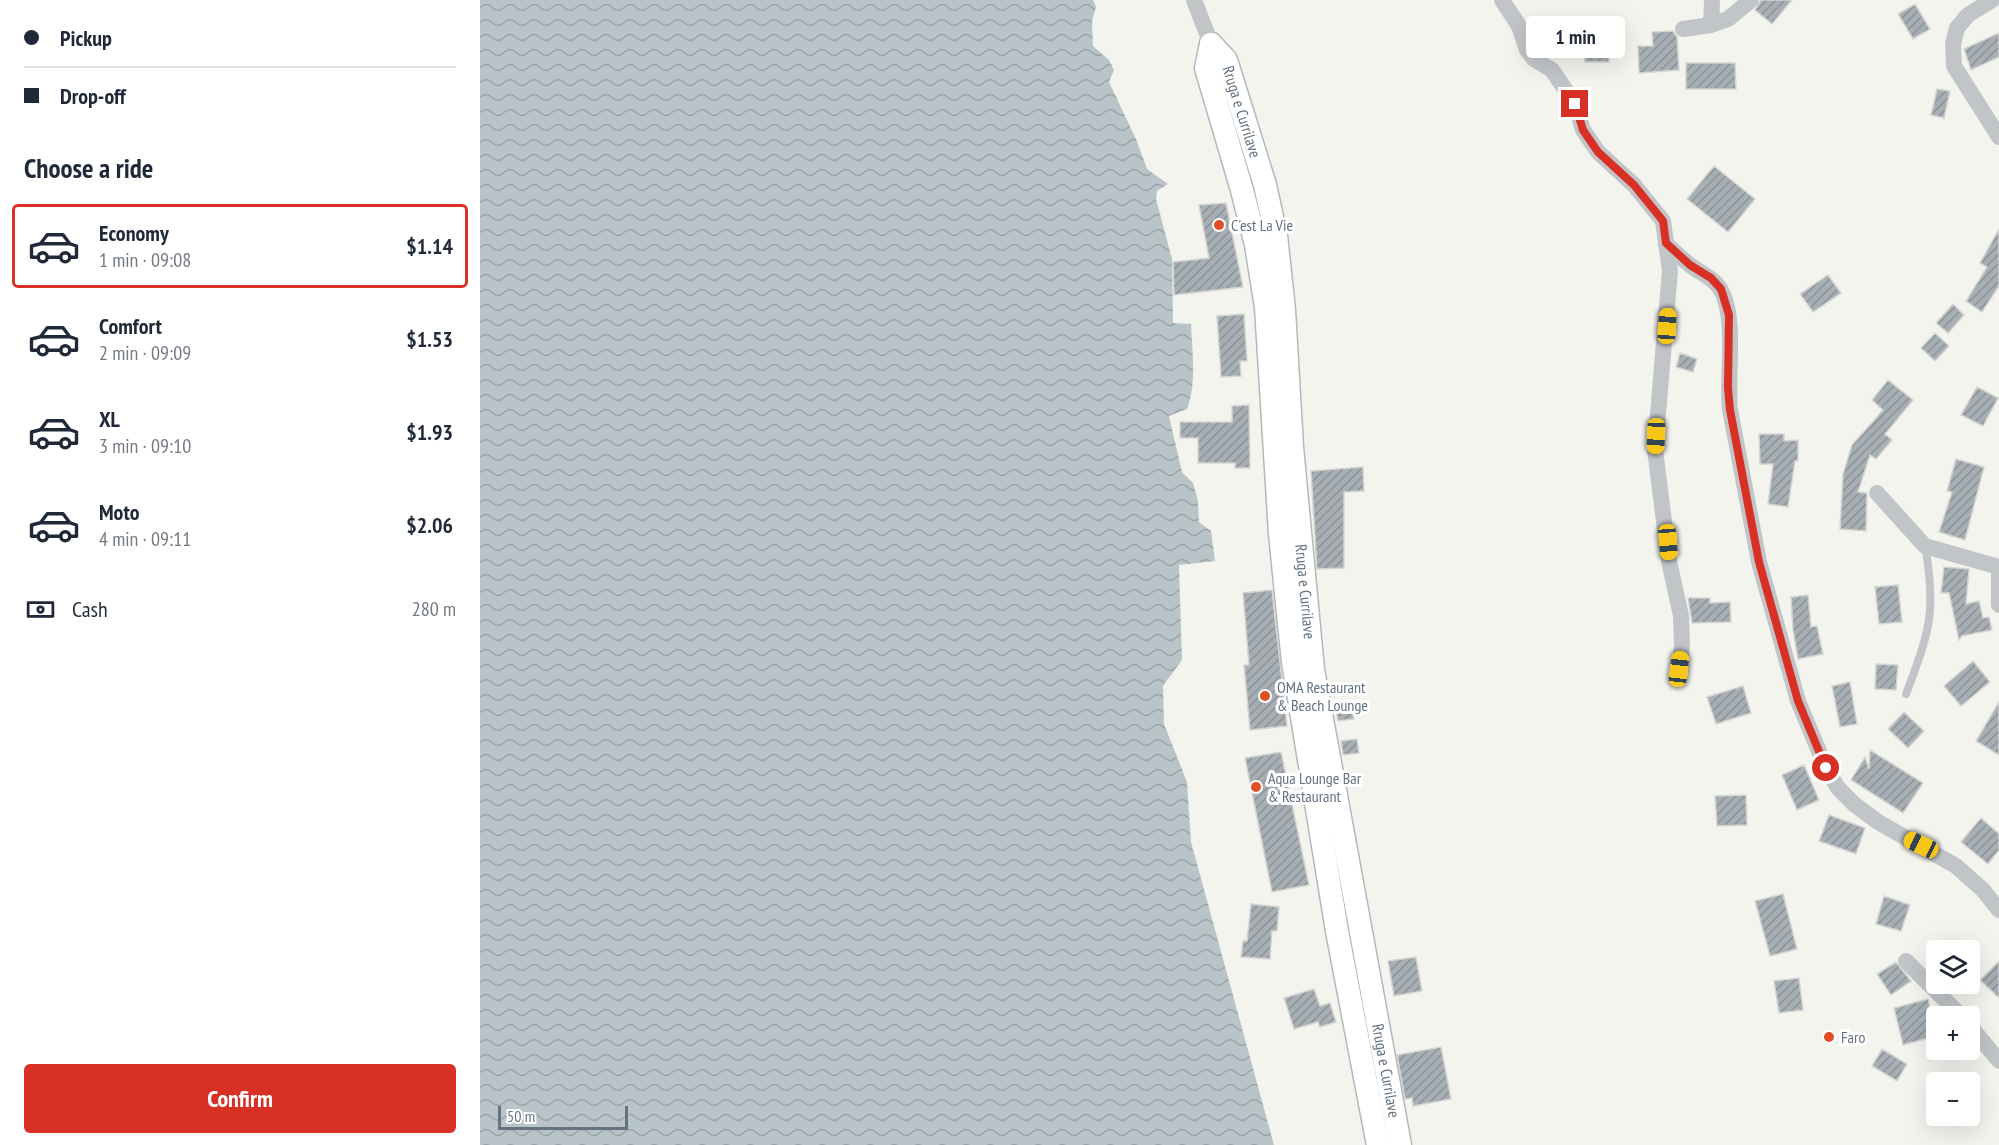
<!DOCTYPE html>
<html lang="en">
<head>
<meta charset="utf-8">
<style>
  :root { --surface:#fff; --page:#f2f2f3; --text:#1f2937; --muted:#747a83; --line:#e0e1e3; --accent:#d93025 }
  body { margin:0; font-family:"PT Sans Narrow",sans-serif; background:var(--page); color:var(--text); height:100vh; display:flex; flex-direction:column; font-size:22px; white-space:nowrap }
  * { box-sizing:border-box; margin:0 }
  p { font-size:20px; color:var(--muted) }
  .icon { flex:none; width:33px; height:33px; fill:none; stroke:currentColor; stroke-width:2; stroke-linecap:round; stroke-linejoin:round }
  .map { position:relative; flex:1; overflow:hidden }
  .drawer { display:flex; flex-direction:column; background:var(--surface); width:480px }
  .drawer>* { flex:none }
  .hud { display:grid; align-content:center; height:132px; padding:0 24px; background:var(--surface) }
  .controls { position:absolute; left:1446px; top:940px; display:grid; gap:12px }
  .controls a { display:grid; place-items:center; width:54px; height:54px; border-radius:6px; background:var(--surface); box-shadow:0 6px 24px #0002; font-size:30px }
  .scale { position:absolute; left:18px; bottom:15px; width:130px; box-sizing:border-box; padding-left:6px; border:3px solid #637380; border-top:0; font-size:16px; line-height:21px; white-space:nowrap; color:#637380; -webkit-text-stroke:4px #fff; paint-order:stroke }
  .end { position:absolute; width:27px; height:27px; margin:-14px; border:8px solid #d93025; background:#fff; box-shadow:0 0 0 3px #fff }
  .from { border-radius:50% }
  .bubble { position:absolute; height:42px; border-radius:6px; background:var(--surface); box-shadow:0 6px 24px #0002; font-size:20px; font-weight:600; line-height:42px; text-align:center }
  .car { position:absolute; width:18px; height:36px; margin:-18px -9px; border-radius:8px; box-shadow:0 0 4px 2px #0007; background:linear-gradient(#f5c518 24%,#345 0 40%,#f5c518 0 76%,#345 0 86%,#f5c518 0) }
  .hud b { display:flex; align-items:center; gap:21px; height:57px; font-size:22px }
  .hud b+b { border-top:2px solid var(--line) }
  .hud i { width:15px; height:15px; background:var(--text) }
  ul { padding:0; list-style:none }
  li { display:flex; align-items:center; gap:18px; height:84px; margin:0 12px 9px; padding:0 12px; border:3px solid transparent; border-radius:6px }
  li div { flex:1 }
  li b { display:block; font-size:22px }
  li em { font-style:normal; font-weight:600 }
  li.selected { border-color:var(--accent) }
  li>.icon { width:54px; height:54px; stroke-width:1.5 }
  h2 { padding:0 24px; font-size:27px; line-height:72px }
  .pay { display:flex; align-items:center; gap:15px; height:66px; padding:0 24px; font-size:22px }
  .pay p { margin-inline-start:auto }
  .cta { display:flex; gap:12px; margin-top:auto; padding:12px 24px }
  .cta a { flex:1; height:69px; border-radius:6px; background:var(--accent); color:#fff; font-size:24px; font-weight:600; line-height:69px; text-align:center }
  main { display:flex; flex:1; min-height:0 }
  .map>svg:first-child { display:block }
</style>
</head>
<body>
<main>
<section class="drawer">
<div class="hud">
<b><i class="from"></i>Pickup</b>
<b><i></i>Drop-off</b>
</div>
<h2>Choose a ride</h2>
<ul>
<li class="selected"><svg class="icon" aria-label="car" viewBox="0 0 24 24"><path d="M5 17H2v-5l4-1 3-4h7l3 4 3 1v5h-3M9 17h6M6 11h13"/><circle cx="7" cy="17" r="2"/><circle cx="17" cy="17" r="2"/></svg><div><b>Economy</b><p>1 min · 09:08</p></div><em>$1.14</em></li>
<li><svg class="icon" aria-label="car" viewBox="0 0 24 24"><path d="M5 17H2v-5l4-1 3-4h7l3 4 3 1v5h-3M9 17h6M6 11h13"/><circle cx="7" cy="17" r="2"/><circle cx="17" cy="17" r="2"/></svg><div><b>Comfort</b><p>2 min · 09:09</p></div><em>$1.53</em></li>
<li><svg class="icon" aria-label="car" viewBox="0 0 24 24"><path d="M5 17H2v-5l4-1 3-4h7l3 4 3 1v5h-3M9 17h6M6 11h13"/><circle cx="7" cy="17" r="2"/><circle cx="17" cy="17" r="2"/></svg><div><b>XL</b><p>3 min · 09:10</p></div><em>$1.93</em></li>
<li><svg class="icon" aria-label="car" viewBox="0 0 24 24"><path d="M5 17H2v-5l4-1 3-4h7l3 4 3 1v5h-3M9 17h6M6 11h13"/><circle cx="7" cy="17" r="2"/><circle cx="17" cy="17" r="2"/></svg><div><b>Moto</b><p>4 min · 09:11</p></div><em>$2.06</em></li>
</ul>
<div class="pay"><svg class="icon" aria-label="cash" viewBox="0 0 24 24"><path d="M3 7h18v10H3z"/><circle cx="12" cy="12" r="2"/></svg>Cash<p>280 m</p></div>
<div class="cta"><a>Confirm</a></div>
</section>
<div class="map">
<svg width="1519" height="1145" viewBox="0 0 1519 1145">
  <defs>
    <pattern id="water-waves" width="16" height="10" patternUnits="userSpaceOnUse" patternTransform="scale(1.5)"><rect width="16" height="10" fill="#b9c4c9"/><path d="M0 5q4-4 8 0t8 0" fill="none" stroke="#9aa4a8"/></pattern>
    <pattern id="building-hatch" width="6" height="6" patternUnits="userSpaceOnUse" patternTransform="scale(1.5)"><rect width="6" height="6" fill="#a7afb4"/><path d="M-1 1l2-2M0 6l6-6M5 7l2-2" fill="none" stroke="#8c9398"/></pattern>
  </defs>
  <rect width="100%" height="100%" fill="#f4f4ef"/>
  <path fill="url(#water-waves)" d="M0 0H613L616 7 612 21 613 46 629 60 634 70 629 82 656 139 667 169 688 184 677 191 676 199 692 259 693 323 711 324C712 352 717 383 707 409L689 416 702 472 713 483 718 501 719 522 731 531 735 561 699 565 702 660 683 686 684 724 707 782 711 842 794 1145H0Z"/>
  <path fill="url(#building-hatch)" stroke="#d5d5d2" stroke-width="1.5" d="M1281 0H1312L1292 24 1275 10Z
    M1435 4 1450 29 1433 39 1418 14Z
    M1193 31 1197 37 1199 70 1159 73 1158 46H1173L1172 32Z
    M1519 33V57L1491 70 1484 49Z
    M1104 44H1129V62H1105Z
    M1206 63H1255L1256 89H1206Z
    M1457 89 1470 91 1464 118 1451 115Z
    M1234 166 1275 199 1248 232 1207 199Z
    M746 203 763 287 694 295 693 262 729 258 719 205Z
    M1519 229V286L1502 312 1486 301 1507 267 1500 263Z
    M1348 275 1361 293 1333 312 1320 294Z
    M1473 304 1484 315 1468 333 1456 323Z
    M764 314 767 361H760L761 376 741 377 737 316Z
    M1455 333 1469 346 1455 361 1441 348Z
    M1200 353 1217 359 1213 372 1196 367Z
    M1408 380 1433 400 1405 434 1412 440 1396 459 1390 455 1378 492 1387 493 1386 531 1360 529 1363 474 1372 445 1403 410 1392 400Z
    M1497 387 1518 398 1503 426 1481 415Z
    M769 405 770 468H755V463H718V438H700V422H752V406Z
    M1279 434H1304V441L1318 440V461H1315L1308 507 1288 504 1293 464H1280Z
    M1476 459 1504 467 1485 540 1459 532 1472 492 1467 491Z
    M883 467 884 491 864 492V568L837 569 831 471Z
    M1464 567 1489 569 1486 604 1499 601 1503 618 1509 617 1512 630 1482 636 1479 640 1469 593H1461Z
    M1418 585 1422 622 1399 624 1395 587Z
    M792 590 807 726 770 730 764 665H769L763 593Z
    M1328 595 1331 627 1337 626 1343 654 1318 659 1313 630 1311 597Z
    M1208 598H1230V603L1250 602 1251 622 1212 623Z
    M1493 661 1510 682 1481 706 1464 686Z
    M1396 664 1418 665 1416 690 1395 689Z
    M1370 682 1377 724 1360 727 1352 686Z
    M1263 686 1271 713 1236 724 1227 697Z
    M1519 702V755L1496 741Z
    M871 703 874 719 858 721 855 705Z
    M1424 712 1444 731 1428 748 1408 729Z
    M877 739 879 753 863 755 861 741Z
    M1390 750 1443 783 1423 813 1371 780 1385 757 1389 769Z
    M801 752 829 885 792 892 765 758Z
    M1324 765 1339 800 1317 810 1302 775Z
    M1266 795 1267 825 1237 826 1235 796Z
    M1349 815 1385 828 1376 854 1339 841Z
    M1501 818 1519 834V850L1508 864 1481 842Z
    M1303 894 1317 949 1290 956 1275 901Z
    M1404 896 1430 905 1421 931 1396 924Z
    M771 904 799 907 797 931H792L790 959 761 957 763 941H767Z
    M936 957 942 991 914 996 908 961Z
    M1519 961V998L1500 980Z
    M1416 962 1431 981 1411 995 1397 974Z
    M1319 978 1323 1010 1299 1013 1294 981Z
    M834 989 840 1006 850 1003 856 1022 840 1027 838 1022 814 1029 804 998Z
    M1448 999 1456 1036 1423 1045 1414 1008Z
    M961 1047 971 1099 933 1106 932 1098 925 1099 917 1055Z
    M1402 1049 1427 1064 1417 1081 1392 1066Z"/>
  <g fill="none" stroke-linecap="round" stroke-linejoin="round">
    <defs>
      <g id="secondary">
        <path id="s1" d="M731 44 746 60 785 185 796 235 804 310 812 447 833 670 920 1145"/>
        <path d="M731 44 726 68 762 190 776 245 786 307 800 534 813 662 857 931 898 1145"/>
      </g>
    </defs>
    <use href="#secondary" stroke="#b4b8bc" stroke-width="25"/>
    <path stroke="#c1c5c8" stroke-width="8" d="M1426 694C1449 633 1457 612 1445 546"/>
    <path stroke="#c1c5c8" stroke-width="16" d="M714 0 731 44
      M1022 0 1039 26 1047 50 1054 59 1072 70 1095 104 1103 130 1118 152 1154 185 1183 221 1190 271 1175 450 1189 561 1201 616 1202 646 1199 669
      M1232 0 1231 25 1248 19 1271 0
      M1512 0 1488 15 1477 28 1473 44 1474 66 1519 137
      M1203 29 1231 25
      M1186 244C1194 251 1202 259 1210 265 1220 273 1232 277 1239 287 1258 314 1246 377 1250 410L1279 562 1318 701 1346 768 1358 788 1374 804 1398 822 1476 866 1503 890 1519 910
      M1397 493 1445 546 1519 567
      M1519 572V605
      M1426 961 1482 1017
      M1490 1026 1519 1061"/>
    <use href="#secondary" stroke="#fff" stroke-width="22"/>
  </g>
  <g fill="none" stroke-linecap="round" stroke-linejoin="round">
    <path stroke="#d93025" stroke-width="8" d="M1095 104 1103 130 1118 152 1154 185 1183 221 1186 243 1210 265 1231 278 1241 289 1249 315 1248 388 1250 410 1279 562 1318 701 1346 768"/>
  </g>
  <g fill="#e04f23" stroke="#fff" stroke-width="2">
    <circle cx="739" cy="225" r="6"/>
    <circle cx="785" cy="696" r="6"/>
    <circle cx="776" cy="787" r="6"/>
    <circle cx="1349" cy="1037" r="6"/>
  </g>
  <g text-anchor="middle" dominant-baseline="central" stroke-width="6" stroke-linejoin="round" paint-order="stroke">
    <g font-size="16" fill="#637380" stroke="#fff">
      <text stroke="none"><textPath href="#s1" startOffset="76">Rruga e Currilave</textPath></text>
      <text stroke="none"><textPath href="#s1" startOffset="562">Rruga e Currilave</textPath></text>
      <text stroke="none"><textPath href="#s1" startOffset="1048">Rruga e Currilave</textPath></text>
    </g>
    <g font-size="16" fill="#637380" stroke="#fff" text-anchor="start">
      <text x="751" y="225">C'est La Vie</text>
      <text x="797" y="687">OMA Restaurant<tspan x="797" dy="18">&amp; Beach Lounge</tspan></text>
      <text x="788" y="778">Aqua Lounge Bar<tspan x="788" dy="18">&amp; Restaurant</tspan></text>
      <text x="1361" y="1037">Faro</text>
    </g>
  </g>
</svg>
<div class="controls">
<a><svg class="icon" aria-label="layers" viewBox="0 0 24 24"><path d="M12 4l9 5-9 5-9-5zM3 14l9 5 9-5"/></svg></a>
<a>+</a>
<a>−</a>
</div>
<div class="scale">50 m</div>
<i class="end from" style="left:1346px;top:768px"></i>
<i class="end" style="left:1095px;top:104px"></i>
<div class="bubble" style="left:1046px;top:16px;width:99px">1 min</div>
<i class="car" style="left:1187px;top:326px;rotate:4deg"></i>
<i class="car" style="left:1176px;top:436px;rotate:182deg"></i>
<i class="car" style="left:1188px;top:542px;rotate:175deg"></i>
<i class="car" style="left:1199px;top:669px;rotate:7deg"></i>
<i class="car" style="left:1441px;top:845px;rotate:295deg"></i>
</div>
</main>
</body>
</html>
